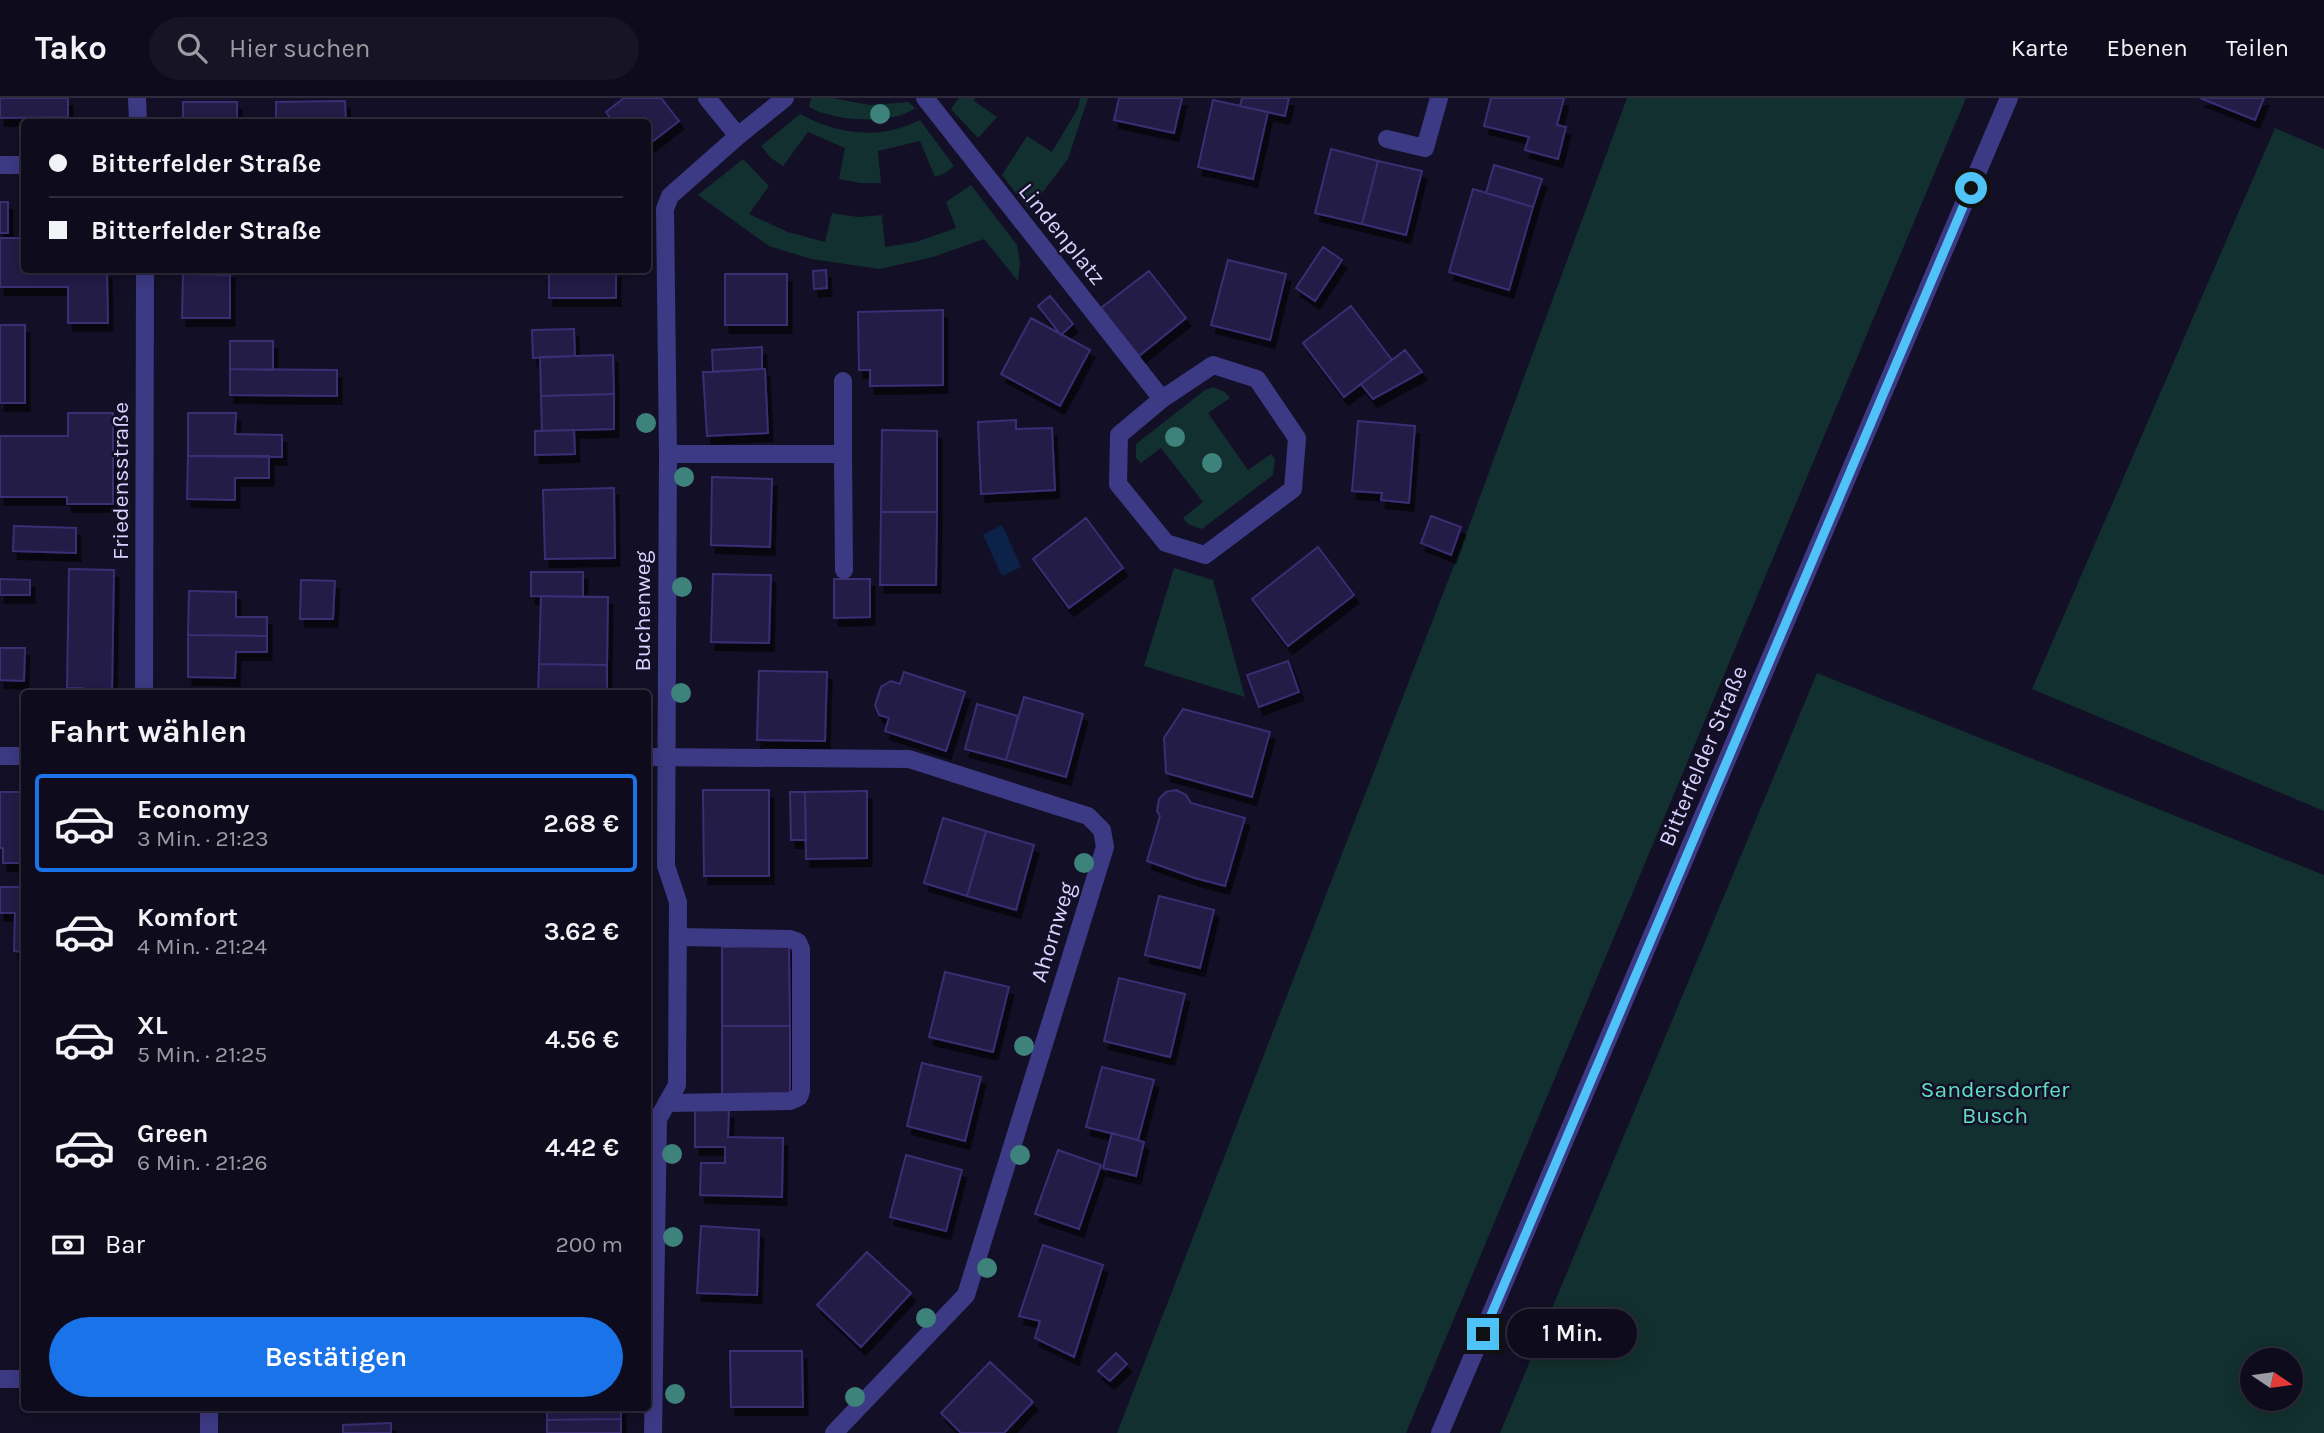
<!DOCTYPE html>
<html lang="de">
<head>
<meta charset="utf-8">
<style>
  :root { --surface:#0e0b1c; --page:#171425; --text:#f1f3f6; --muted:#9b9ba3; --line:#2e2b3b; --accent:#1a73e8 }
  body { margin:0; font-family:Karla,sans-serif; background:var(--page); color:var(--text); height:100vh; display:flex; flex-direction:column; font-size:26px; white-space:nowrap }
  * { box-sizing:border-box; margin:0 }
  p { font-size:23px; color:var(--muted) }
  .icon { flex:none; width:38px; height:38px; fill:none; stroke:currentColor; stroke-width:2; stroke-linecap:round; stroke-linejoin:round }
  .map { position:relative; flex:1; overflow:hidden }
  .side { position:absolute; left:21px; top:592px; width:630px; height:721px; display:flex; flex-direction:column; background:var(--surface); border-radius:7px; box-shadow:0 4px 18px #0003,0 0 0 2px var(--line) }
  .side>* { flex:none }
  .top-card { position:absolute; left:21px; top:21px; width:630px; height:154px; border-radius:7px; box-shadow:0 4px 18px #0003,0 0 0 2px var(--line); display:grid; align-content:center; height:154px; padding:0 28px; background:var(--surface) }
  .needle { width:46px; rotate:103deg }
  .buttons { position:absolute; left:2240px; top:1250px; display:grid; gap:14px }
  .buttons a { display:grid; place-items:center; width:63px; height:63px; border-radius:50%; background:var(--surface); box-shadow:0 4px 18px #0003,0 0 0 2px var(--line); font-size:35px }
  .end { position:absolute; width:32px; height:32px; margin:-16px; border:9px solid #4fc3f7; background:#111; box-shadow:0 0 0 4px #111 }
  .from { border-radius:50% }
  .bubble { position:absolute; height:49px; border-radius:24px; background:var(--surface); box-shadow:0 4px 18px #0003,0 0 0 2px var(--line); font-size:23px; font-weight:600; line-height:49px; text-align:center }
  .top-card b { display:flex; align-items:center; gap:24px; height:66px; font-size:26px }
  .top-card b+b { border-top:2px solid var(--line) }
  .top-card i { width:18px; height:18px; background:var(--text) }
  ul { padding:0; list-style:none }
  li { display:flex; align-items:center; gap:21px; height:98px; margin:0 14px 10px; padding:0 14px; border:4px solid transparent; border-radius:7px }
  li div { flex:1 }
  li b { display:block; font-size:26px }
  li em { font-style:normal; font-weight:600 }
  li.current { border-color:var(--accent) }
  li>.icon { width:63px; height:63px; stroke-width:1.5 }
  h2 { padding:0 28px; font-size:32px; line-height:84px }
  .pay { display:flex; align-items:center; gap:18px; height:77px; padding:0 28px; font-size:26px }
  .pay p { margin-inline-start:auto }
  .primary-button { display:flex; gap:14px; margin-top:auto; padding:14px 28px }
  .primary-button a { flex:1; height:80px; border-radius:42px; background:var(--accent); color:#fff; font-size:28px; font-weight:600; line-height:80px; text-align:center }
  header { display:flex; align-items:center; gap:42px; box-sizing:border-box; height:98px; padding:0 35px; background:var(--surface); border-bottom:2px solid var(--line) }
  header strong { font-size:33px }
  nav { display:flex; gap:38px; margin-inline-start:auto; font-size:24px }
  .search { width:490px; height:63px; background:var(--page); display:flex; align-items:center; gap:18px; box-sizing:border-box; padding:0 24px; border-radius:38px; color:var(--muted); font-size:26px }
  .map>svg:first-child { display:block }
</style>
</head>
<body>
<header>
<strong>Tako</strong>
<div class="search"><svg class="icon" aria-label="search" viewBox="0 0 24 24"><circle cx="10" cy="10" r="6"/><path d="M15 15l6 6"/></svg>Hier suchen</div>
<nav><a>Karte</a><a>Ebenen</a><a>Teilen</a></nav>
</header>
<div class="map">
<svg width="2324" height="1335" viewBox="0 0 2324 1335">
  <defs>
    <filter id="shadow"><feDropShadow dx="4.5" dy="8" stdDeviation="0" flood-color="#0009"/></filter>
  </defs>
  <rect width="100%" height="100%" fill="#130f26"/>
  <path fill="#12302f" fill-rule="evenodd" d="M811 0H832L870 7 908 4 915 10C893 28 833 23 809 9Z
    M959 0H975L974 3 997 19 978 40 951 11Z
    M1080 0H1088L1068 61 1029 112 1002 77 1027 38 1052 54 1078 10Z
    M1627 0H1966L1406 1335H1117L1465 439Z
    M800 16C839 37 880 42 920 22L954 68 945 75 935 79 920 43 878 53 881 85H860L839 81 845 50 808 34 783 68 771 60 761 48Z
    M2275 30 2324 51V713L2032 591Z
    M743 61 769 88 749 116 788 134 825 144 832 115 858 119 882 117 885 149 916 144 956 130 946 104 971 87 1017 147 1020 164 1018 183 984 141 933 159 880 171 811 161 769 148 698 97Z
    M1213 289 1225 294 1230 300 1208 315 1248 372 1271 356 1275 361 1273 377 1202 431 1188 426 1183 420 1203 404 1161 350 1141 365 1136 360V346L1205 292Z
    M1174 470 1213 482 1245 599 1144 568Z
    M1817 575 2324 777V1335H1500ZM2252 1262H2291V1300H2252Z"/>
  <path fill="#0c2248" d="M1002 427 1021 469 1002 478 983 437Z"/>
  <path fill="#241b47" stroke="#3b2d73" stroke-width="2" filter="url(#shadow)" d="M0 0H68V19L0 20Z
    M624 0H661L679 23 648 47V24H613L606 14Z
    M1119 0H1182L1174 35 1114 22Z
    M1242 0H1289L1285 18 1240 8Z
    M1491 0H1564L1557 27 1566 29 1558 61 1525 52 1529 39 1484 28Z
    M2200 0H2264L2255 22Z
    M1213 2 1268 14 1253 81 1198 69Z
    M345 3 346 24H276V4Z
    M183 4H237V24H183Z
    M1331 51 1378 63 1362 126 1315 115Z
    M1378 63 1422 73 1406 137 1362 126Z
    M1494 67 1542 81 1533 109 1486 95Z
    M1473 91 1533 109 1509 192 1449 174Z
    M0 104H8V135H0Z
    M0 140H24V172H107L108 225H68V189H0Z
    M1323 149 1342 162 1315 203 1296 190Z
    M1228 162 1286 176 1270 242 1211 227Z
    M183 172H230V177L183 176Z
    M549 172H616V200H549Z
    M826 172 827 190 814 191 813 173Z
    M1149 173 1186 220 1139 258 1101 210Z
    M183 176 230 177V220H182Z
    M725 176H787V227H725Z
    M1050 198 1073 226 1061 237 1038 208Z
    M1351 208 1392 262 1344 299 1303 245Z
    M943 212V287L870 288V272H859L858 214Z
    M1031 220 1090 252 1060 308 1001 276Z
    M0 227H25V305H0Z
    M574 231 575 258 533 260 532 232Z
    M230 243H273V272L230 271Z
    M762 249V271L713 274 712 252Z
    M1405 252 1422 274 1373 301 1361 286Z
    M613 257 614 296 541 298 540 259Z
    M230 271 337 272V298L230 297Z
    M765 271 768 335 707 338 703 274Z
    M614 296V331L542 333 541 298Z
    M68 315H113V406H67V399H0V338H68Z
    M188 315H236L235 336 282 337V359L188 358Z
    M1016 322V331L1052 330 1055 392 981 396 978 324Z
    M1358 323 1415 328 1409 405 1381 402 1382 395 1352 393Z
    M574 332 575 356 535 357V333Z
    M882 332 937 333V414H881Z
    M188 358H269V380H235V402L187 401Z
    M712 379 772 381 770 449 711 447Z
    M614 390 615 460 545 461 543 392Z
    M881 414H937L936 487H880Z
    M1431 418 1461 429 1451 457 1421 445Z
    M1086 420 1123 470 1069 510 1033 461Z
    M14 428 76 430V455L13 453Z
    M1318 449 1354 497 1288 548 1252 501Z
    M69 471 114 472 112 595H82V590H67Z
    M531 474H583V499L531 498Z
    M713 476 771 477 769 545 711 544Z
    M0 481 30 482V497H0Z
    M834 481H870V519L834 520Z
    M301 482 335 483 333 521H300Z
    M189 493 236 494V519H267V538L188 537Z
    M541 498 608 499 607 567 539 566Z
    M188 537 267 538V554H236L235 580 188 579Z
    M0 550H25L24 583 0 582Z
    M1288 563 1299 594 1259 609 1247 577Z
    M539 566 607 567V595H538Z
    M759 573 827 574 825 643 757 642Z
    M904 574 965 594 946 653 885 633 889 620 879 617 875 607 881 589 891 583 900 586Z
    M1024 599 1083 616 1066 679 1006 662Z
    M977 606 1018 618 1006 662 965 651Z
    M1183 611 1270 634 1252 699 1166 675 1164 640Z
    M703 692H769V778H704Z
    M1176 692 1186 697 1191 705 1245 720 1225 788 1195 780 1147 763 1160 718 1157 713 1159 701 1166 694Z
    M867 693V760L806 761 805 694Z
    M0 694H24V765H3V750H0Z
    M790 694H805L806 742H791Z
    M943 720 986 733 967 798 924 785Z
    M986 733 1034 747 1016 812 967 798Z
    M0 789H24V854L14 853 15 815H0Z
    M1159 798 1214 812 1200 870 1145 857Z
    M789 848 790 928H722V849Z
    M945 874 1009 889 993 954 929 939Z
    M1119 880 1185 896 1170 959 1104 943Z
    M722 928H790V997H722Z
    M922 965 981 979 965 1043 907 1028Z
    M1102 969 1154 982 1138 1042 1086 1029Z
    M695 1012H729L728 1039 783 1040 782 1099 700 1097 701 1065H725V1049H695Z
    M1112 1035 1144 1044 1136 1078 1103 1070Z
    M1058 1052 1101 1067 1079 1131 1035 1116Z
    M906 1057 962 1072 946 1133 890 1119Z
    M701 1128 759 1132 757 1197 697 1195Z
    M1043 1147 1103 1167 1074 1259 1035 1240 1040 1223 1019 1218Z
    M867 1154 911 1195 861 1249 817 1207Z
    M730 1253H802L803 1309H731Z
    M1116 1255 1127 1266 1110 1283 1098 1273Z
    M990 1264 1033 1304 1004 1335H961L941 1315Z
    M547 1309H621V1321L547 1322Z
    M621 1321V1335H547V1322Z
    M391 1325V1335H343V1327Z"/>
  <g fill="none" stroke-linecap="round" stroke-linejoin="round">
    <path stroke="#3d3a85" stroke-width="18" d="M667 1005 790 1003 799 999 801 993V851L798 844 790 841 678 839"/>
    <path stroke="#3d3a85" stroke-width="18" d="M137 0 138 24
      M707 0 738 38
      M925 0 1162 301
      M1387 41 1425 50 1439 0
      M0 67H24
      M1213 267 1257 281 1297 340 1293 391 1205 457 1166 445 1118 386 1119 337 1162 301Z
      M668 356H843V283
      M843 356 844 472
      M144 595 145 172
      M0 658H24
      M648 659 909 661 1088 718 1102 732 1105 749 966 1197 834 1335
      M0 1281H24
      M209 1335V1309
      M653 1335 658 1021 677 987 678 804 666 768 668 356 665 111 670 98 738 38 785 0"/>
    <path stroke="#3d3a85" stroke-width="18" d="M1440 1335 2009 0"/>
  </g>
  <g fill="#3d827b">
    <circle cx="880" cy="16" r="10"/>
    <circle cx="646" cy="325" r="10"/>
    <circle cx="1175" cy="339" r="10"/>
    <circle cx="1212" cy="365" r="10"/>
    <circle cx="684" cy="379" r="10"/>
    <circle cx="682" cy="489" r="10"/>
    <circle cx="681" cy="595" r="10"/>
    <circle cx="1084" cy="765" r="10"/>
    <circle cx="1024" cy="948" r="10"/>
    <circle cx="672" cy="1056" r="10"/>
    <circle cx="1020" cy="1057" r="10"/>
    <circle cx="673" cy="1139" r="10"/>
    <circle cx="987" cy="1170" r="10"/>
    <circle cx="926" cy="1220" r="10"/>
    <circle cx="675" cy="1296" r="10"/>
    <circle cx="855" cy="1299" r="10"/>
  </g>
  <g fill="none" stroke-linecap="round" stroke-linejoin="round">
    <path stroke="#4fc3f7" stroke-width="9" d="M1483 1236 1971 90"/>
  </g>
  <g text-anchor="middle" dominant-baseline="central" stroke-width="5" stroke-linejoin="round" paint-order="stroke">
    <g font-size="23" fill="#d9d4ff" stroke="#130f26">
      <text transform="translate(1062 136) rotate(51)">Lindenplatz</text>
      <text transform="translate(120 383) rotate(-90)">Friedensstraße</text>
      <text transform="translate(642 513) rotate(-90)">Buchenweg</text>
      <text transform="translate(1703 658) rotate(-67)">Bitterfelder Straße</text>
      <text transform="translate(1053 834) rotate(-73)">Ahornweg</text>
    </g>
    <g font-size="23" fill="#5fe0c0" stroke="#130f26">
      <text x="1995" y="991">Sandersdorfer<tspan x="1995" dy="26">Busch</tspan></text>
    </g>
  </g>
</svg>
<div class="buttons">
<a><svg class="needle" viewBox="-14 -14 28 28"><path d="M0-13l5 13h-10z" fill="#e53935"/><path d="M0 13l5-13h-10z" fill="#9b9ba3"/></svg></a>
</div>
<i class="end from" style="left:1971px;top:90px"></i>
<i class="end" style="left:1483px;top:1236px"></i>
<div class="bubble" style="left:1507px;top:1211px;width:130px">1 Min.</div>
<div class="top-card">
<b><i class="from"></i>Bitterfelder Straße</b>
<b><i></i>Bitterfelder Straße</b>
</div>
<section class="side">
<h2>Fahrt wählen</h2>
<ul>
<li class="current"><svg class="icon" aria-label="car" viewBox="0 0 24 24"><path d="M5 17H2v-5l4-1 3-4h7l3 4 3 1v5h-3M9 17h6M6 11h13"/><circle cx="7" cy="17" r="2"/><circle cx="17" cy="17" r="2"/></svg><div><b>Economy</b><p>3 Min. · 21:23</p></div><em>2.68 €</em></li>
<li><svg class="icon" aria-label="car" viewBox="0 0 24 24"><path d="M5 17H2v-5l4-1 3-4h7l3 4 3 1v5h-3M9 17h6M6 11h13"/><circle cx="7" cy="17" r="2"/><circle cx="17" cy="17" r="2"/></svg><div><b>Komfort</b><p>4 Min. · 21:24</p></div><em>3.62 €</em></li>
<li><svg class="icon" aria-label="car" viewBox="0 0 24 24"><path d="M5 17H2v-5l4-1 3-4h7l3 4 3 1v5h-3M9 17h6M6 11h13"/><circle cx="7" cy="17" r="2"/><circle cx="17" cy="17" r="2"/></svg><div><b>XL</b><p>5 Min. · 21:25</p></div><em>4.56 €</em></li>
<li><svg class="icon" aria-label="car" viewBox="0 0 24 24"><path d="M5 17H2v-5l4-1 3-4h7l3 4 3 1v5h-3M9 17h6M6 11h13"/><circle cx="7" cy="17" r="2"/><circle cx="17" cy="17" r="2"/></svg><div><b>Green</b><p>6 Min. · 21:26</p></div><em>4.42 €</em></li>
</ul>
<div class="pay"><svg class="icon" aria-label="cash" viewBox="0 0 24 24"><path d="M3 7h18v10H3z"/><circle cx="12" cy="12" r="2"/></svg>Bar<p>200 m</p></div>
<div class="primary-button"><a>Bestätigen</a></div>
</section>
</div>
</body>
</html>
